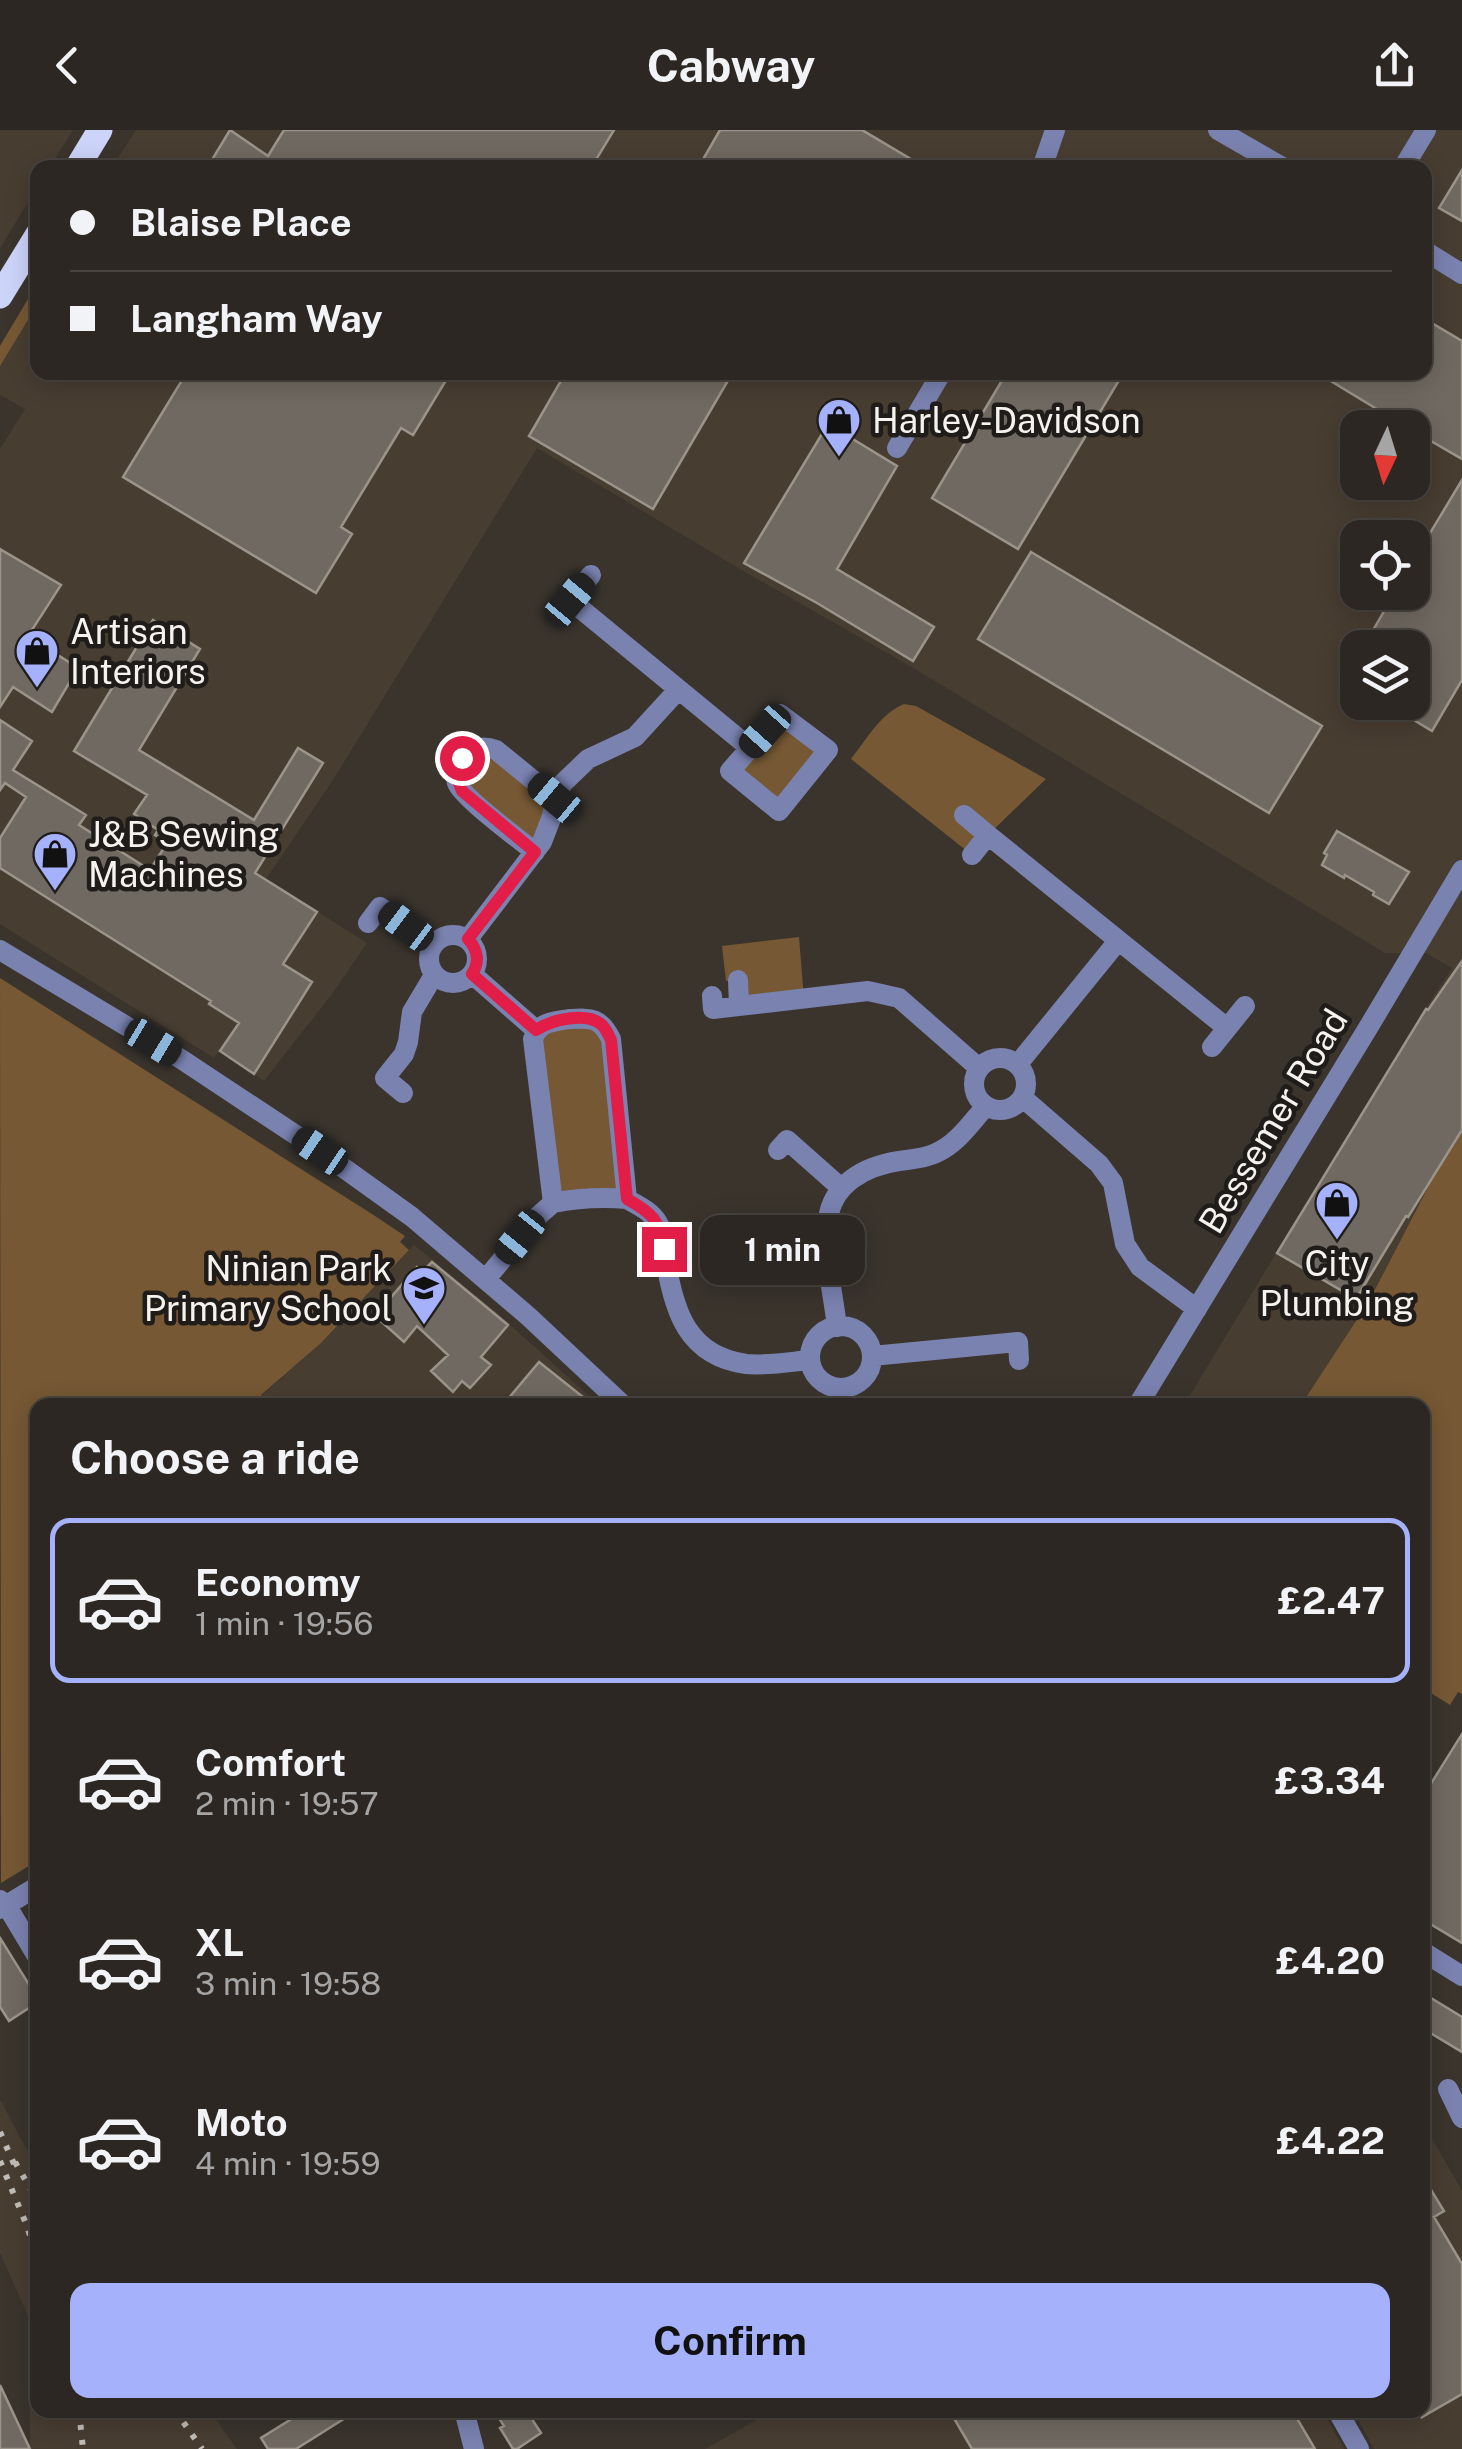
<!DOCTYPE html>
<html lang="en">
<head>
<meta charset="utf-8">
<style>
  :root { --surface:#2c2722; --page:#38332f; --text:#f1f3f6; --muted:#a6a5a5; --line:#484440; --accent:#a6b1fc }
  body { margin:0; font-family:"Public Sans",sans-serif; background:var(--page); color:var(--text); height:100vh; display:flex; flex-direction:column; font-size:38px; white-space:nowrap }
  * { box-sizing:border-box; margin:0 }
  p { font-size:32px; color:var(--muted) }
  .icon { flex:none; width:55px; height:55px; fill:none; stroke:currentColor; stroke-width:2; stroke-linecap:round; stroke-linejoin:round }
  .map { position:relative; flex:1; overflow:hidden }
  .panel { position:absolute; left:30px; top:1268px; width:1400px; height:1020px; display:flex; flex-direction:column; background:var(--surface); border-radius:20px; box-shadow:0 5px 25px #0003,0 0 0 2px var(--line) }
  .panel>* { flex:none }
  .top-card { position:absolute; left:30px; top:30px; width:1402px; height:220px; border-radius:20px; box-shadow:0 5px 25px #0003,0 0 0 2px var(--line); display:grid; align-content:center; height:220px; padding:0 40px; background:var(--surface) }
  .needle { width:65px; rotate:184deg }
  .fabs { position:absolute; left:1340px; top:280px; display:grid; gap:20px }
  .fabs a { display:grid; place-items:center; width:90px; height:90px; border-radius:20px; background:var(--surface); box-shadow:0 5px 25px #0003,0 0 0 2px var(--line); font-size:50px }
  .end { position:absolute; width:45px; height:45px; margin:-22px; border:12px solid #e11d48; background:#fff; box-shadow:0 0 0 5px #fff }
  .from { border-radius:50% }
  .bubble { position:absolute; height:70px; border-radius:20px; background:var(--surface); box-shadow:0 5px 25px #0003,0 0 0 2px var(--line); font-size:32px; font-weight:700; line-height:70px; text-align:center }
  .car { position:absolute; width:30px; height:60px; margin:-30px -15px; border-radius:12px; box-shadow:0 0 8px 2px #0007; background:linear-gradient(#222 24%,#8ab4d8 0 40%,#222 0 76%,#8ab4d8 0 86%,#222 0) }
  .top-card b { display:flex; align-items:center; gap:35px; height:95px; font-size:38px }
  .top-card b+b { border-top:2px solid var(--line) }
  .top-card i { width:25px; height:25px; background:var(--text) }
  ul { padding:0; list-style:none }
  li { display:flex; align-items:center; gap:30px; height:165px; margin:0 20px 15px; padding:0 20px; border:5px solid transparent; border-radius:20px }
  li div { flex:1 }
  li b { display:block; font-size:38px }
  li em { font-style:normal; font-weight:700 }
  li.selected { border-color:var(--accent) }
  li>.icon { width:90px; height:90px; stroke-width:1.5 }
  h2 { padding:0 40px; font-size:45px; line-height:120px }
  .button { display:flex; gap:20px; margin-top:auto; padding:20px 40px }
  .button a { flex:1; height:115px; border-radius:20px; background:var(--accent); color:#111; font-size:40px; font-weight:700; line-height:115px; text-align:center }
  header { display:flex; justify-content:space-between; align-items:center; height:130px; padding:0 40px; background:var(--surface); font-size:45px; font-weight:700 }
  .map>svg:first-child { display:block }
</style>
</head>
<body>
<header><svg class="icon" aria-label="back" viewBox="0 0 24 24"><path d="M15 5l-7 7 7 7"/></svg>Cabway<svg class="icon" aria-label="share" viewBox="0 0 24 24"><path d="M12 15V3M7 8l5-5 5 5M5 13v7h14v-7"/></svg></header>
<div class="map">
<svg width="1462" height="2319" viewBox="0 0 1462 2319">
  <rect width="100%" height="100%" fill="#3a342d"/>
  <path fill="#483d31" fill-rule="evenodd" d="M0 0H73L50 37 38 38 37 58 0 118Z
    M136 0H1462V992L1369 1171 1301 1275H1184L1414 896 1452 838 1426 823H1385L915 539 740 439 537 318 333 650 266 749 367 813 332 864 264 951 254 944 288 890 239 893 214 928 0 794V319L25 279 0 265V216L37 153 38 242H1425V38L112 37ZM1358 298H1412V352H1358ZM1358 408H1412V462H1358ZM1358 518H1412V572H1358Z
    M414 1115 494 1180 599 1275H268L261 1266 321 1213Z
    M0 1969 22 2011 37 2035 38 2280H209L237 2319H30L29 2188 0 2123Z
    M1423 1993 1462 2061V2319H1374L1353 2280H1422Z
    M774 2280H1322L1344 2319H705Z"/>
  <path fill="#765834" d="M37 154V175L0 236V216Z
    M904 574 916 576 1046 649 988 705 972 725 851 629C866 610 881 583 904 574Z
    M780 584 828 620 779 681 730 641Z
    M479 617 555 668 535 722 462 661 458 637Z
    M799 807 804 869 739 876 737 850 726 851 722 816Z
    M0 848 372 1084 405 1106 400 1112 409 1120 321 1213 261 1265 268 1275H38L37 1731 1 1753Z
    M605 897 627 1069 553 1073 536 900Z
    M1462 992V1564L1458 1562 1450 1575 1423 1558 1422 1275H1301L1369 1171Z"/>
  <path fill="#706961" stroke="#9b948b" stroke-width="2.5" d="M230 0 268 26 284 0H614L591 38H207Z
    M720 0H862L926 38H698Z
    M1462 40V91L1439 78Z
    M1425 189 1462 211V329L1412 300V298H1408L1316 242H1425Z
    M187 242H451L413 305 401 298 341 397 352 404 316 463 123 347Z
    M566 242H733L653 379 529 306Z
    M1007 242H1124L1018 419 932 368Z
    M828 294 897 336 837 439 934 497 913 531 817 473 744 433Z
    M1462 350V550L1432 601 1384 572H1412V518H1363L1395 462H1412V433Z
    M0 419 61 455 28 506 78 538 52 582 13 557 0 577Z
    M1031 422 1322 596 1269 683 978 509Z
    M153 490 200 519 139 620 254 690 298 618 323 633 255 743 317 782 283 834 312 852 254 944 220 921 239 893 209 874 211 871 0 738V708L26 667 5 653 0 660V590L32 611 13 640 86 685 79 695 150 740 167 713 155 705 158 700 134 684 147 665 74 621Z
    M1337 701 1409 742 1389 774 1373 765 1374 762 1345 745 1344 748 1322 735 1327 725 1324 723Z
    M1462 831V1000L1408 1087 1406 1086 1356 1169 1277 1123 1426 879 1428 880Z
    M432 1132 508 1195 481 1227 491 1235 470 1258 462 1251 453 1262 431 1241 448 1225 417 1196 404 1212 375 1186 417 1137 422 1142Z
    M539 1232 593 1275H503Z
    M1462 1604V1813L1422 1789V1668Z
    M0 1808 38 1869V1872L9 1891 0 1877Z
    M1431 1868 1462 1887V1922L1422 1898V1882Z
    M1422 2045 1444 2081 1434 2087 1462 2134V2264L1422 2287Z
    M0 2255 30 2319H0Z
    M306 2280H358L296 2319H268L261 2308Z
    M494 2280H526L541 2303 517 2319H513L500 2298 504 2296Z
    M949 2280H1292L1315 2319H972Z"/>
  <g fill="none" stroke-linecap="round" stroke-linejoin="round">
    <path stroke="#7a82b0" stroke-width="20" d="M1218 0 1284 38
      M1042 38 1055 0
      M1403 38 1426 0
      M1425 121 1462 144
      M897 318 942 242
      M591 445 570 470 750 618
      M780 584 828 620 779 681 730 641Z
      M964 685 988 705
      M535 722C519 709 463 668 457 653 454 642 459 631 467 624 476 616 485 616 496 620L555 668
      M972 725 988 705 1227 898
      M368 793 380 777 432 816
      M429 829a24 24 0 1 1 48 0a24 24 0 1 1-48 0Z
      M468 809 542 712 552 686 555 668 563 653 588 629 635 607 678 560
      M0 820 181 929 320 1021 412 1087 528 1186 623 1275
      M472 844 536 900
      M738 850 739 876
      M712 866 713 879 868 861 899 868 979 938
      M569 889C591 888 600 887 611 909L627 1069C601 1067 578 1068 553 1073L533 909C539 892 552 892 569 889Z
      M1212 917 1245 876
      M974 954a26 26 0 1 1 52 0a26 26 0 1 1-52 0Z
      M1018 934 1118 811
      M403 963 385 948 404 924 408 912 412 882 434 845
      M1023 968 1099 1034 1113 1053 1125 1114 1140 1137 1197 1179
      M778 1020 787 1010 840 1057
      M627 1069C639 1076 651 1081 658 1093 664 1104 664 1119 666 1132 674 1182 688 1226 746 1234 767 1236 789 1232 809 1230
      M486 1149 538 1086 553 1073
      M810 1227a31 31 0 1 1 62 0a31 31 0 1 1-62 0Z
      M837 1197C833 1162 823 1124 828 1090 832 1054 865 1036 899 1031 911 1029 924 1029 936 1023 957 1014 971 993 986 976
      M872 1226 1018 1212 1019 1230
      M1138 1275 1371 893 1462 740
      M0 1770 7 1776 38 1828
      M0 1779 38 1756
      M1422 1821 1462 1846
      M1448 1959 1462 1988
      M464 2280 474 2319
      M1337 2280 1359 2319"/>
    <path stroke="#cdd4fa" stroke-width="25" d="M77 38 100 0
      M0 166 38 104"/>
    <path stroke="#c0bcb7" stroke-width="6" stroke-dasharray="5 10" stroke-linecap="butt" d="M0 2002 18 2043
      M0 2031 27 2096 38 2132
      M15 2032 38 2072
      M79 2280 83 2319
      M175 2280 202 2319"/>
  </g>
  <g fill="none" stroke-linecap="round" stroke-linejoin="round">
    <path stroke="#e11d48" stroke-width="12" d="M462 628 456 646 462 661 535 722 468 809C478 820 480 832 472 844L536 900C551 890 587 881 602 895 606 899 608 904 611 910L627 1069C652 1083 660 1090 664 1119"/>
  </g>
  <defs>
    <symbol id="shop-pin" viewBox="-11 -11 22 30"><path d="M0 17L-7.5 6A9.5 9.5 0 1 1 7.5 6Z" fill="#a6b1fc" stroke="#1f1c19"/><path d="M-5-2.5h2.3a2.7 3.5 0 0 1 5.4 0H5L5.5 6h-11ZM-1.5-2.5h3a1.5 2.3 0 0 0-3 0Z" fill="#111"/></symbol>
    <symbol id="school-pin" viewBox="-11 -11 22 30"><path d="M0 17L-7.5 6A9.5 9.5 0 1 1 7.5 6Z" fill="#a6b1fc" stroke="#1f1c19"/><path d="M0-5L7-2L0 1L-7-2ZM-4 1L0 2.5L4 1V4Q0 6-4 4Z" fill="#111"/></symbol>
  </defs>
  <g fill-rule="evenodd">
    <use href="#shop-pin" x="814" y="265" width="50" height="68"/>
    <use href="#shop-pin" x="12" y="496" width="50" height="68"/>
    <use href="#shop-pin" x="30" y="699" width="50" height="68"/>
    <use href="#shop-pin" x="1312" y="1048" width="50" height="68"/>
    <use href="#school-pin" x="399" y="1133" width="50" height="68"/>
  </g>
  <g text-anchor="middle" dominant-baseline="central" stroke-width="9" stroke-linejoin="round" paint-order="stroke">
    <g font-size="35" fill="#f6f2ee" stroke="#1f1c19" text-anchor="start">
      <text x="872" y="290">Harley-Davidson</text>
      <text x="70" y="501">Artisan<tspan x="70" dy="40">Interiors</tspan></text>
      <text x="88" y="704">J&amp;B Sewing<tspan x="88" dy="40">Machines</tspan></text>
      <text x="1337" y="1133" text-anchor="middle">City<tspan x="1337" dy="40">Plumbing</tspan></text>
      <text x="392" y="1138" text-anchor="end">Ninian Park<tspan x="392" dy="40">Primary School</tspan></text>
    </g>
    <g font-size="35" fill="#f6f2ee" stroke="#1f1c19">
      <text transform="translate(1273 991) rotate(-59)">Bessemer Road</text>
    </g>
  </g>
</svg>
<div class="fabs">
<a><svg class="needle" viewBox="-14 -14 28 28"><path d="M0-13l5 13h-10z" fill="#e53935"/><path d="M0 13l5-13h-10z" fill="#a6a5a5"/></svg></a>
<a><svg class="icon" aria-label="locate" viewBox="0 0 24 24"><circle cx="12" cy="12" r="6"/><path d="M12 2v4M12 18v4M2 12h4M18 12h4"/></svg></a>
<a><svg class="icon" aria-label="layers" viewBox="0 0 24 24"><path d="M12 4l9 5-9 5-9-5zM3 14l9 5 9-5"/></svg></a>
</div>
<i class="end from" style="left:462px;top:628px"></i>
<i class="end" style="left:664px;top:1119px"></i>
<div class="bubble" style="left:700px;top:1085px;width:165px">1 min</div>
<i class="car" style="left:570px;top:470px;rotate:40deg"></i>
<i class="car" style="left:765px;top:601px;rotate:222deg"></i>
<i class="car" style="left:555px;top:668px;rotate:310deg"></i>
<i class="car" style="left:406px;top:796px;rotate:307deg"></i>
<i class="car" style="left:153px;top:912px;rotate:121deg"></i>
<i class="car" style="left:320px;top:1021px;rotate:304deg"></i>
<i class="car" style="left:520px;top:1107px;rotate:219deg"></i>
<div class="top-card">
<b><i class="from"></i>Blaise Place</b>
<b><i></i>Langham Way</b>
</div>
<section class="panel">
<h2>Choose a ride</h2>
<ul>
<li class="selected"><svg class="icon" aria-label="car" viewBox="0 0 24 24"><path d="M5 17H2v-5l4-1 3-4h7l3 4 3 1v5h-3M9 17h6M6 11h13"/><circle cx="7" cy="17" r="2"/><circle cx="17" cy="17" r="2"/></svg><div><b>Economy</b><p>1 min · 19:56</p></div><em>£2.47</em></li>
<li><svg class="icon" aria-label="car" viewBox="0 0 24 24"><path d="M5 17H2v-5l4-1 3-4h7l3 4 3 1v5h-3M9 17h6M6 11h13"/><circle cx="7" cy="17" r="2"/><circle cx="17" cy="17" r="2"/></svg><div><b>Comfort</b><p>2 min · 19:57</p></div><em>£3.34</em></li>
<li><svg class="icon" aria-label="car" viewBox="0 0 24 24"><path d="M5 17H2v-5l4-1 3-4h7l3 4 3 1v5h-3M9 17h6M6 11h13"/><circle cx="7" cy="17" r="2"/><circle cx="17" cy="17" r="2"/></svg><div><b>XL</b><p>3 min · 19:58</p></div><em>£4.20</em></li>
<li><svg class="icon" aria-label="car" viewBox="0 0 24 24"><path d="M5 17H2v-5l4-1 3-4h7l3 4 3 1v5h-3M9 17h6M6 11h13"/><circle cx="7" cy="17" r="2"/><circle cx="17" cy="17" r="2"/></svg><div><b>Moto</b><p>4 min · 19:59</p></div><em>£4.22</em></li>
</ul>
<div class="button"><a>Confirm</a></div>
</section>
</div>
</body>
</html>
